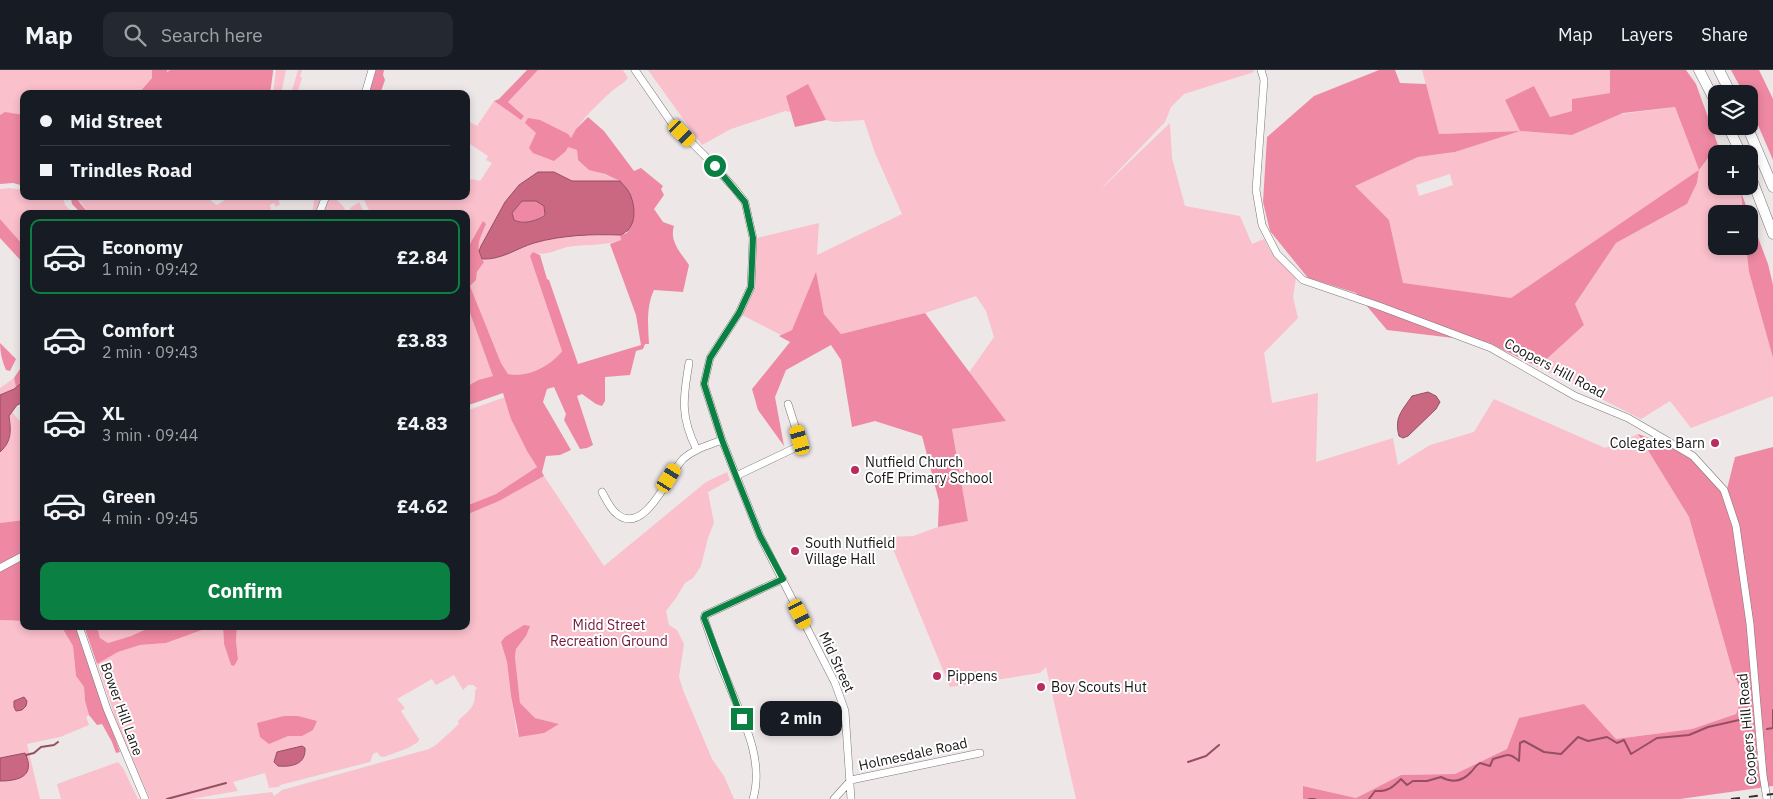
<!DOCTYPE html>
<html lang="en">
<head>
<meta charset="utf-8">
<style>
  :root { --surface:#171b24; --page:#242831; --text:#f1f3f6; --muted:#9ea1a6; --line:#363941; --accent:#0b8043 }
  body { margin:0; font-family:"IBM Plex Sans",sans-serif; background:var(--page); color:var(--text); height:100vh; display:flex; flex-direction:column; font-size:19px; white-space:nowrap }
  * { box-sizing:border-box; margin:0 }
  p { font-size:16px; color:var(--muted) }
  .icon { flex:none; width:28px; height:28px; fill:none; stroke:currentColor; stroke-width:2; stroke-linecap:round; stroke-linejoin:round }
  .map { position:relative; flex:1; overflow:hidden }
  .drawer { position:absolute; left:20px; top:140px; width:450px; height:420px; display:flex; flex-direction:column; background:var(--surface); border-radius:10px; box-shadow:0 2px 8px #0003 }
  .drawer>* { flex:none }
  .hud { position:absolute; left:20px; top:20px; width:450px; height:110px; border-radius:10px; box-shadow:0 2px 8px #0003; display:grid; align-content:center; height:110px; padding:0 20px; background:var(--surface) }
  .fabs { position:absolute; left:1708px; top:15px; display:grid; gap:10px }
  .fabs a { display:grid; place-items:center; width:50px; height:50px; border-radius:10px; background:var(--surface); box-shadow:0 2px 8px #0003; font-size:25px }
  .end { position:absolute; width:22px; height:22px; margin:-11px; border:6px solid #0b8043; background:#fff; box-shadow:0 0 0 2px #fff }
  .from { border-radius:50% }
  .bubble { position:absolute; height:35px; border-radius:10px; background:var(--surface); box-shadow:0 2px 8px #0003; font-size:16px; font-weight:700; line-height:35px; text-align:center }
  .car { position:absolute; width:15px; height:30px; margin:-15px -8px; border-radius:6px; box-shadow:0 0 4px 1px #0007; background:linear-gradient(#f5c518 24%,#345 0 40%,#f5c518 0 76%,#345 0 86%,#f5c518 0) }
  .hud b { display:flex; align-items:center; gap:18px; height:48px; font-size:19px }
  .hud b+b { border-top:1px solid var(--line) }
  .hud i { width:12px; height:12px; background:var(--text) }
  ul { padding:9px 0 0; list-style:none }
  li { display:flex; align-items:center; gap:15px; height:75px; margin:0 10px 8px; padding:0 10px; border:2px solid transparent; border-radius:10px }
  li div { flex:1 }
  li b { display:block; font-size:19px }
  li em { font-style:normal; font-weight:700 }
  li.selected { border-color:var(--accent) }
  li>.icon { width:45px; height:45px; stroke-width:1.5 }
  .button { display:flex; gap:10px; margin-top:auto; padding:10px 20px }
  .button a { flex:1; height:58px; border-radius:10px; background:var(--accent); color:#fff; font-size:20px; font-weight:700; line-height:58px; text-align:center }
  header { display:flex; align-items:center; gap:30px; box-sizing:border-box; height:70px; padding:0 25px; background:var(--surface); border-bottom:1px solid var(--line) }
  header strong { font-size:24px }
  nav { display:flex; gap:28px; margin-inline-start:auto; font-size:18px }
  .search { width:350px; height:45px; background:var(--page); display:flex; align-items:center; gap:12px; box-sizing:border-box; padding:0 18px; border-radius:10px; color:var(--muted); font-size:19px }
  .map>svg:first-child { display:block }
</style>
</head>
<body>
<header>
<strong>Map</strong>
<div class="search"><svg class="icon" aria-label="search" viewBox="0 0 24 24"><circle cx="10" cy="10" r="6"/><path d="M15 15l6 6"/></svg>Search here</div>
<nav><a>Map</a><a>Layers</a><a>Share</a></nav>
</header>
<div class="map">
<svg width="1773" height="729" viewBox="0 0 1773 729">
  <rect width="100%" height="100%" fill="#ede7e8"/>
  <path fill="#fac0cc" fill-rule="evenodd" d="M0 0H170L152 8 138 24H24V45L5 43 0 45Z
    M276 0H286L281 24H273Z
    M298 0H302L300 6 302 8 297 24H291Z
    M538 0H623L628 8C624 13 618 16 613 20 598 34 580 50 571 68L531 59 537 63 529 78 568 77 577 80 578 90C592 102 604 103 620 111H572L554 102 519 115 505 132 479 181 478 174 486 154 470 174 468 185 466 186V144H371L364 130 367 126H466V111L469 112 471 109 480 111 492 93 486 90 488 86 470 74 467 77 466 76V50L477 56 494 31 521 50 524 46 508 32Z
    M648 0H1253L1254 2 1184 24 1171 37 1165 52 1099 121 1170 53 1172 88 1185 136 1240 146 1252 174 1264 169 1272 184 1296 208 1293 227 1298 248 1264 283 1272 333 1318 323 1316 392 1393 368 1398 395 1430 375 1474 362 1494 329 1605 378 1638 364 1689 447 1733 603 1743 625 1736 644 1692 659 1616 669 1584 634 1507 679 1455 704 1401 705 1356 728 1304 716 1303 729H1076L1046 597 1040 603 950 617 888 467 913 466 938 457 968 451 952 359 1005 351 968 304 994 267 986 241 976 226 925 243 841 264 824 244 816 205 792 260 781 265 742 245 754 218 757 168 819 153 817 185 902 144 875 83 864 50 834 52 826 50 787 27 791 42 785 41 731 59 702 75Z
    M1422 0H1610L1611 23 1572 29V41L1550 47 1534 16 1505 30 1520 61 1572 65 1621 44 1675 37 1699 100 1718 75 1722 84H1716V116H1739L1741 122 1743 144H1716V176H1746L1749 202 1773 288V326L1691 358 1670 331 1641 349 1538 297 1584 255 1575 234 1616 173 1687 134 1697 113 1699 101 1511 228 1403 214 1389 150 1354 116 1418 87 1455 82 1518 61 1439 64ZM1450 104 1453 115 1419 126 1416 115Z
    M10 118 24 120V126H63L65 135 74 144H24V176L0 149V119Z
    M72 126 83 128 211 126V131L217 135 231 126H282L278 129 280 134 276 137 274 133 270 135 271 139 267 142V144H89L81 132 71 129Z
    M315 126H323L316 144H312Z
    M330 127 332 129 334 127 343 136 347 144H323Z
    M359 132 365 144H352L350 138Z
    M604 165H620L621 170C604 176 585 174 567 177 556 180 544 187 533 182L562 281C551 296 527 308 508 304L501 293 470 216 476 210 477 202 484 192 482 189C502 190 517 178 534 173 557 166 580 166 604 165Z
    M466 232 494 306 477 310 466 317Z
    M14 308 16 317 0 325V318Z
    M505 327C512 352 523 375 537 397L496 424 466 436V341Z
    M12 342 24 356V450L0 453V382C11 371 11 361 9 346Z
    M727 402 730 410 708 422 714 453 708 468 701 496 693 508 685 513 676 528 666 541 669 555 677 560 684 574 679 607 683 620 712 689 724 706 734 729H214L272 722 274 726 282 720 429 679 436 675 459 654 458 651C468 641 476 638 475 621L477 618 473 615H468L463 620 454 605 436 615 432 609 397 629 405 638 401 641 419 669 418 672 408 678 384 687 380 686 377 682 373 684 370 692 280 715 279 717 269 718 265 703 233 712 238 721 191 729H150L121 664 97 594 118 582 140 575 166 573 213 556H223L224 574 231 595 238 589 236 571 237 556H466V445L499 431 544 406 604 496 706 412ZM526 566 516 579 515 587 520 634 535 648 558 654 517 663 511 626 507 592 501 572Z
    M0 550 24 551V556H61L73 576 76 606 84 617 85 631 89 645 86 647 89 655 60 667 27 674 40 729H0Z
    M97 556H153L131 566 108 573 100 568Z
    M118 692 123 698 138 729H61L57 714Z"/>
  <path fill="#ef88a2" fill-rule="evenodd" d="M152 0H167V2L170 0H273V2L270 24H138L152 8Z
    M375 0H384L383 5 385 10 380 24H368Z
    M527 0H538L508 32 524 46 521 50 494 31 499 29Z
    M1379 0H1395L1400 13 1426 14 1439 64 1520 61 1505 30 1534 16 1550 47 1572 41V29L1610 23V0H1686L1696 14 1718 75 1699 100 1697 113 1687 134 1616 173 1575 234 1584 255 1538 297 1487 272 1387 260 1356 223 1308 208 1270 161 1263 132 1267 67 1314 26ZM1675 37 1699 100 1511 228 1403 213 1389 150 1355 116 1418 87 1455 82 1520 61 1572 65 1623 43Z
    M1731 0H1759L1773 29V90L1749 34V24H1744Z
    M808 14 826 50 795 57 786 26Z
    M5 42 24 45V116L13 113 0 114V45Z
    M588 47 604 61 634 101 641 98 663 116 661 119 664 125 654 139 663 152 674 156C669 171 681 183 689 195L683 222 654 220C646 237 648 256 649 274H645L643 279 636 281 630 305 605 307V331L602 336 596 334 582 324 577 326 593 375 587 378 580 379 564 350 566 344 554 317 547 319 543 332 571 380 560 385 546 386 542 402 544 406 499 431 466 445V436L496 424 537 397 527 381 511 349 503 323 466 336V317L478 310 493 306 466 232V186L468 185 470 174 483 151 486 154C480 169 474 177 484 192L477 202 476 210 470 216 501 293 508 304C527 308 551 296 562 281L530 186 533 182 540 185 547 209 549 210 578 294 641 275 636 245 610 174 621 170 620 165 627 163 630 123 620 111 605 104 589 100 578 90 577 80 568 77 566 81 554 91 533 83 529 78 536 63 525 53 528 48 540 50 568 64 571 68 576 59Z
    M1741 122 1768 194 1773 215V288L1749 202 1746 176H1749V144H1743Z
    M76 128 89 144H82L72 134 71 129Z
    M522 131H536L544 136 545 144C537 151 523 155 514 150L512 143Z
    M0 149 24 176V194L0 168Z
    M816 202 824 244 841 264 925 243 1006 351 952 359 968 451 938 457 939 431 922 366 875 351 852 357 841 290 831 275 786 300 775 327 784 376 758 340 752 319 790 272 779 266 792 260Z
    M0 273 16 289 10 301 6 300C2 291 0 282 0 273Z
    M24 293V311L16 317 14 308Z
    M1638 364 1695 385 1727 419 1735 387 1773 377V716L1680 729H1303V716L1356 728 1401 705 1455 704 1507 679 1519 648 1584 634 1616 669 1692 659 1736 644 1743 625 1733 603 1689 447Z
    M24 450V551L0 550V453Z
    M524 555 530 556 526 566 516 579 515 587 520 633 535 648 559 654 544 663 519 667 511 626 507 592 501 572 505 567Z
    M61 556H75L120 682 116 683 112 672 102 654 97 655 89 645 85 631 84 617 76 606 73 576Z
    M84 556H97L100 568 108 573 131 566 153 556H213L166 573 140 575 118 582 97 594Z
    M223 556H237L236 571 238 589 234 596 231 595 224 574Z
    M284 646H298L317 651 313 660 302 666H288L269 674 260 667 257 653Z"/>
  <path fill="#ca6781" stroke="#954f61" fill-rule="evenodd" d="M538 102H554L572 111H620C623 115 628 119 630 124 636 138 637 159 620 165 592 164 562 165 534 173 517 178 502 190 482 189L479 181 481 176 505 132 519 115ZM522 131H536L544 136 545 145C537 151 523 155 514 150L512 143Z
    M24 311V332L17 335 9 346C11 361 12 371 0 382V325L14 319Z
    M1428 322 1436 326 1440 332 1436 339 1408 366 1403 368 1399 366C1394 347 1402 341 1412 326Z
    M24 627 27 631 26 636 22 640 16 641 14 637V631Z
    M302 676 305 678C306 695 291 697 278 696L274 692 277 682Z
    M25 683C36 706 19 711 0 711V688Z"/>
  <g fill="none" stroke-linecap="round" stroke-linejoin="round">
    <path stroke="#954f61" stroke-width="2" d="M1773 640V657
      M1767 659 1773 658
      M26 685 34 683 41 677 54 675 58 672
      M1188 692 1206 686 1219 675
      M167 729 226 713
      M1309 729H1315
      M1369 729 1375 721C1388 722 1393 717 1401 709L1407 715 1413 711H1427L1441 707C1452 713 1462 712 1471 702 1475 698 1475 696 1480 693L1490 696 1493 689C1506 686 1508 681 1519 691L1520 673 1524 671 1544 682 1561 684 1578 667 1588 671 1607 667 1617 673 1624 670 1631 684 1657 668 1689 665 1708 657 1739 650 1749 652"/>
    <defs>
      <path id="minor" d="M635 0 671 52 705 86 734 118 745 132 753 168 751 217 739 243 710 288 704 314 722 370 760 466 835 613 845 641 851 729
        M1261 0 1264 10 1256 120 1262 155 1277 184 1303 210 1379 236 1491 278 1575 326 1628 348 1671 373 1693 386 1724 420 1736 456 1750 554 1763 705 1767 729
        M365 24 372 0
        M319 144 326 126
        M689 293C683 328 680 347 697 380
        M736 406 801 375 788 334
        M602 422C606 429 610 439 617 444 645 467 669 403 683 389 694 379 709 375 722 370
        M0 498 24 485
        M79 556 107 639 145 729
        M753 729C765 689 741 646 727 610 718 590 711 569 704 548L705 545 783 509
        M834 729 851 710 980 683"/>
      <path id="highway" d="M1699 0 1716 33
        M1719 0 1731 24
        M1728 56 1741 84
        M1747 56 1773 117
        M1749 102 1773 164"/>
    </defs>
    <use href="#minor" stroke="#7c7778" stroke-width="8"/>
    <use href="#highway" stroke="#7c7778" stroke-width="11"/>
    <use href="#minor" stroke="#fff" stroke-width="7"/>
    <use href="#highway" stroke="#fff" stroke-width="10"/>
    <path stroke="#2e2c2c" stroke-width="2" stroke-dasharray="9 9" stroke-linecap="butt" d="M1731 729 1773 724"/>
  </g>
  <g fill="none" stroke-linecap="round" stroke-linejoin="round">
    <path stroke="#0b8043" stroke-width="6" d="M715 96 745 132 753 168 751 217 739 243 710 288 704 314 722 370 736 406 760 466 783 509 705 545 704 548 742 649"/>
  </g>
  <g fill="#b92b5e" stroke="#fff" stroke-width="2">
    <circle cx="1715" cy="373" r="5"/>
    <circle cx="855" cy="400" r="5"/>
    <circle cx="795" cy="481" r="5"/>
    <circle cx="937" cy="606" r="5"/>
    <circle cx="1041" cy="617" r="5"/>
  </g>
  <g text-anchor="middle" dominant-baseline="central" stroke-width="4" stroke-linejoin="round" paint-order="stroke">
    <g font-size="14" fill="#181616" stroke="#fff">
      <text transform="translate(1555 298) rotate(28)">Coopers Hill Road</text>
      <text transform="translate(837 592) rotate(65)">Mid Street</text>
      <text transform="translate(122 639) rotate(70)">Bower Hill Lane</text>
      <text transform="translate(1747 659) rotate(-95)">Coopers Hill Road</text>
      <text transform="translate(913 684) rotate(-12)">Holmesdale Road</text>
    </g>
    <g font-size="14" fill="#181616" stroke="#fff" text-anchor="start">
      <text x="1705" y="373" text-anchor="end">Colegates Barn</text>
      <text x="865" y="392">Nutfield Church<tspan x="865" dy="16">CofE Primary School</tspan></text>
      <text x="805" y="473">South Nutfield<tspan x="805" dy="16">Village Hall</tspan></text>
      <text x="947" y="606">Pippens</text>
      <text x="1051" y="617">Boy Scouts Hut</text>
    </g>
    <g font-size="14" fill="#721738" stroke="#fff">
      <text x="609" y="555">Midd Street<tspan x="609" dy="16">Recreation Ground</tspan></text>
    </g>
  </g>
</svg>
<div class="fabs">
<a><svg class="icon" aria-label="layers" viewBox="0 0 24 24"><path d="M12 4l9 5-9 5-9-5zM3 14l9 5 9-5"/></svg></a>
<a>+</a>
<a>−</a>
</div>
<i class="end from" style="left:715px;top:96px"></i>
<i class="end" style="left:742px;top:649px"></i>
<div class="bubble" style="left:760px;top:631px;width:82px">2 min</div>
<i class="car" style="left:682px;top:63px;rotate:135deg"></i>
<i class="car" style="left:800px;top:370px;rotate:344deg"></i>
<i class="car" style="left:669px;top:408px;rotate:32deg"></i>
<i class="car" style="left:800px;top:544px;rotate:153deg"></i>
<div class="hud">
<b><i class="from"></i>Mid Street</b>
<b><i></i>Trindles Road</b>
</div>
<section class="drawer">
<ul>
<li class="selected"><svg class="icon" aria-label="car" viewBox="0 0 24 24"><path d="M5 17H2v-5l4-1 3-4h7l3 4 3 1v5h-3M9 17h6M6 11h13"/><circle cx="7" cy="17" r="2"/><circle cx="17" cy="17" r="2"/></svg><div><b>Economy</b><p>1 min · 09:42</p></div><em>£2.84</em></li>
<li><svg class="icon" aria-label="car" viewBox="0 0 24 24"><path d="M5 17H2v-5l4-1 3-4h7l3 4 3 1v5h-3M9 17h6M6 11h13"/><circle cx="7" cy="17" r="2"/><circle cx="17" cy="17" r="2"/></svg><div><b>Comfort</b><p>2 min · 09:43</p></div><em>£3.83</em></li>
<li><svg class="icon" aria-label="car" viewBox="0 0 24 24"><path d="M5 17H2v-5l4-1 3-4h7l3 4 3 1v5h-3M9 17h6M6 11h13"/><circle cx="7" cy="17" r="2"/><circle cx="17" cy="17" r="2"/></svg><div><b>XL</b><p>3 min · 09:44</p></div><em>£4.83</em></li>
<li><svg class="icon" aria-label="car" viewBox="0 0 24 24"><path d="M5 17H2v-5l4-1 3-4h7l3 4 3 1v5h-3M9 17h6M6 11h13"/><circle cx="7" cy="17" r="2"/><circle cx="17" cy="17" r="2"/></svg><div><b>Green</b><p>4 min · 09:45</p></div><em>£4.62</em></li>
</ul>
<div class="button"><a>Confirm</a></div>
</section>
</div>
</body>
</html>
